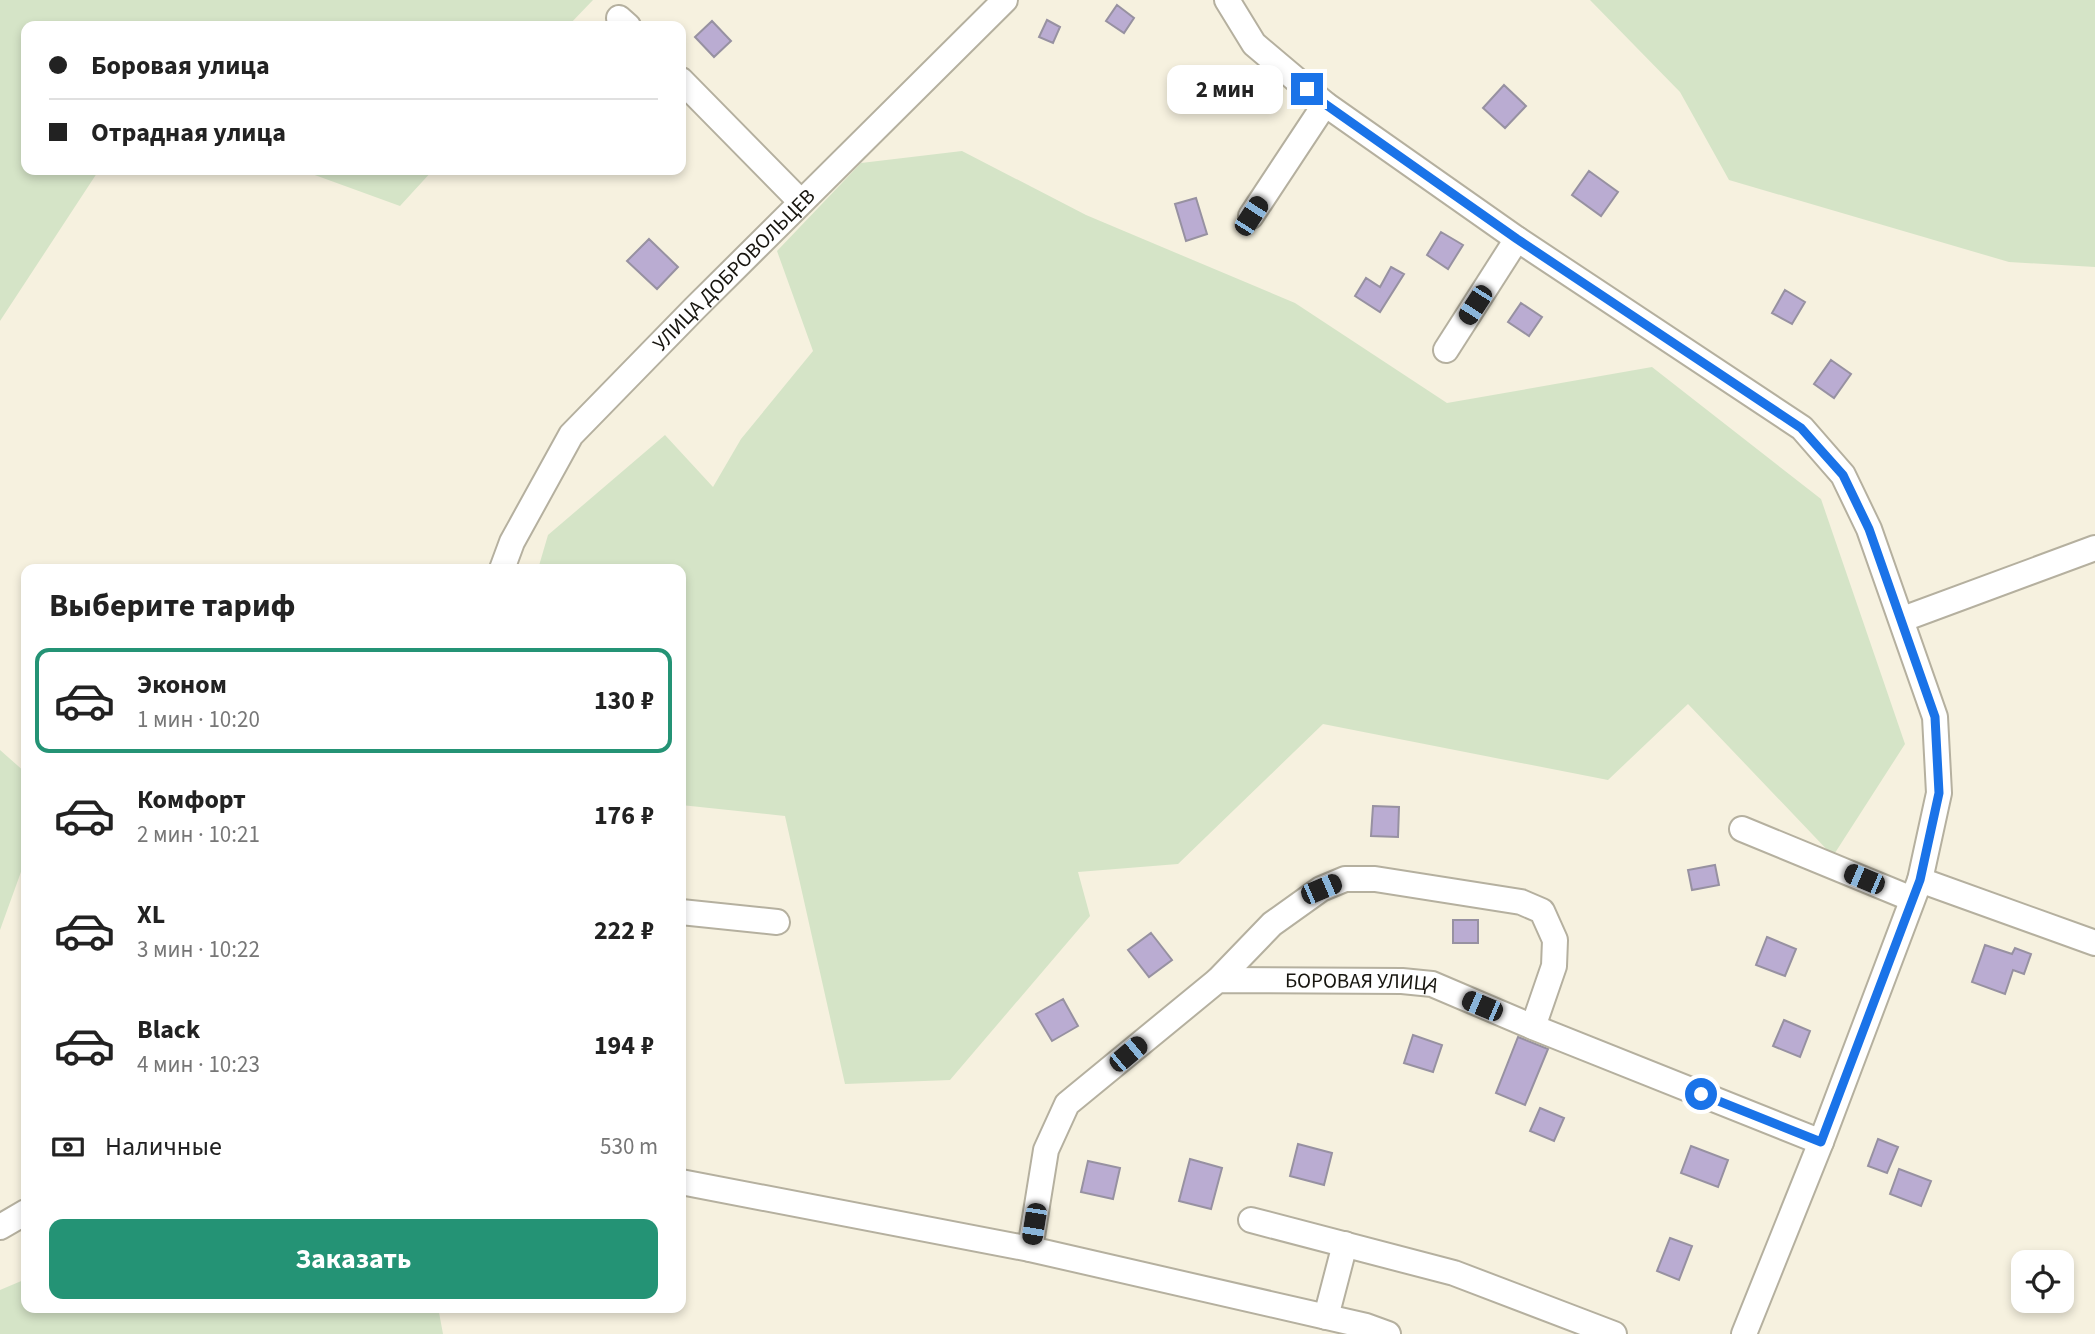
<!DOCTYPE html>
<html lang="ru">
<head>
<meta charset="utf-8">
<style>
  :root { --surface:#fff; --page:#f6f6f6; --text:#222; --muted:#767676; --line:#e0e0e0; --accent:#249375 }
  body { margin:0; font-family:"Source Sans 3",sans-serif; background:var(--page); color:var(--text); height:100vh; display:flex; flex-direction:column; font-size:26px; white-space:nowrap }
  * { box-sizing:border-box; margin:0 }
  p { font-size:23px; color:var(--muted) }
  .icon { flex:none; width:38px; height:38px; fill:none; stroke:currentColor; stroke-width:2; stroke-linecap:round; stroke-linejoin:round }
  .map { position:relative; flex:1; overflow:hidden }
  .details { position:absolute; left:21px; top:564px; width:665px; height:749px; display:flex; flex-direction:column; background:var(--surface); border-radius:14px; box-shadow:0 4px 10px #0003 }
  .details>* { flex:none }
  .banner { position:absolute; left:21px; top:21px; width:665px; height:154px; border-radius:14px; box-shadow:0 4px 10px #0003; display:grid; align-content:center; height:154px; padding:0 28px; background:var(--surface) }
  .controls { position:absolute; left:2011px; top:1250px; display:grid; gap:14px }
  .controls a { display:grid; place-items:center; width:63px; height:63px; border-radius:14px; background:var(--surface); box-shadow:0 4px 10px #0003; font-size:35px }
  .end { position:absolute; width:32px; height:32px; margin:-16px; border:9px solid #1a73e8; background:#fff; box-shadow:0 0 0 4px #fff }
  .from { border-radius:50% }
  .bubble { position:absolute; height:49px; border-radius:14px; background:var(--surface); box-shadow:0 4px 10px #0003; font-size:23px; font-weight:700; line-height:49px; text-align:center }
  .car { position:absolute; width:21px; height:42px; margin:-21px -10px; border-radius:9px; box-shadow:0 0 5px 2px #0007; background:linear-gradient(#222 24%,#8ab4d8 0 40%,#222 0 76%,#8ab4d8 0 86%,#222 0) }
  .banner b { display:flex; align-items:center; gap:24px; height:66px; font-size:26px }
  .banner b+b { border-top:2px solid var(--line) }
  .banner i { width:18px; height:18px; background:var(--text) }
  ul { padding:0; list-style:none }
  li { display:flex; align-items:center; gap:21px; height:105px; margin:0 14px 10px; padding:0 14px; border:4px solid transparent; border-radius:14px }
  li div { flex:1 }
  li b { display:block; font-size:26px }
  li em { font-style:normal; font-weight:700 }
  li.current { border-color:var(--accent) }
  li>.icon { width:63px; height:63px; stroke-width:1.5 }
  h2 { padding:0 28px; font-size:32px; line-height:84px }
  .pay { display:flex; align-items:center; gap:18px; height:77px; padding:0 28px; font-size:26px }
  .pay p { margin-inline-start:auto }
  .primary-button { display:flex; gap:14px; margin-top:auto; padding:14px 28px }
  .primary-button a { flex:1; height:80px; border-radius:14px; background:var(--accent); color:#fff; font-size:28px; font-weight:700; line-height:80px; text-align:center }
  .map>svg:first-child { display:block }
</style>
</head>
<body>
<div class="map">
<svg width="2095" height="1334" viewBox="0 0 2095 1334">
  <rect width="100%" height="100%" fill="#f6f1df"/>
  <path fill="#d5e4c7" d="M0 0H593L568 26H26V170H99L0 321Z
    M1590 0H2095V267L2009 262 1729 180 1680 92Z
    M962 151 1086 215 1295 303 1447 403 1652 367 1821 499 1905 744 1833 856 1688 704 1608 780 1323 724 1178 864 1078 872 1090 916 950 1080 845 1084 785 816 681 805V569H538L548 535 665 435 713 487 741 439 813 351 777 251 861 163Z
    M301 170H433L400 206Z
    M0 750 26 773V858L0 930Z
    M26 1279V1307H438L443 1334H0V1290Z"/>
  <path fill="#baacd2" stroke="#9791a1" stroke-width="2" d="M1117 5 1134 18 1124 33 1106 21Z
    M1047 20 1060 27 1053 43 1039 37Z
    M712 21 731 41 714 57 695 37Z
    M1504 85 1526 106 1505 128 1483 108Z
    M1589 171 1618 192 1601 216 1572 195Z
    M1196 198 1207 234 1186 241 1175 204Z
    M1441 232 1463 245 1448 269 1427 255Z
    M649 239 678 267 657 289 627 261Z
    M1391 267 1404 274 1380 312 1355 296 1366 278 1380 287Z
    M1785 290 1805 302 1792 324 1772 313Z
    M1521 303 1542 317 1529 336 1508 322Z
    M1831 360 1851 374 1834 398 1814 384Z
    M1373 806 1399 807 1398 837 1371 836Z
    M1715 865 1719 885 1692 890 1688 870Z
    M1453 920H1478V943H1453Z
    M1151 933 1172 960 1149 977 1128 950Z
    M1767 937 1796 949 1785 976 1756 965Z
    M1985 945 2012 954 2015 948 2031 954 2024 974 2013 970 2005 994 1972 982Z
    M1063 999 1078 1026 1052 1041 1036 1014Z
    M1784 1020 1810 1031 1800 1057 1773 1046Z
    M1413 1035 1442 1045 1433 1072 1404 1063Z
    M1518 1037 1548 1049 1525 1105 1496 1093Z
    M1540 1108 1564 1118 1554 1141 1530 1131Z
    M1878 1139 1898 1147 1887 1173 1868 1166Z
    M1298 1144 1332 1153 1324 1185 1290 1176Z
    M1691 1146 1728 1160 1718 1187 1681 1173Z
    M1190 1159 1222 1168 1211 1209 1179 1201Z
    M1088 1161 1120 1168 1113 1199 1081 1192Z
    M1899 1169 1931 1181 1921 1206 1890 1194Z
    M1670 1238 1692 1246 1679 1280 1657 1271Z"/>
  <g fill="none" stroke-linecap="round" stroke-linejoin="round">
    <defs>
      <g id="minor">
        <path d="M1227 0 1254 44 1325 104 1517 239 1802 428 1843 475 1869 529 1935 717 1939 793 1920 880 1821 1142 1744 1334"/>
        <path d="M619 18 628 26"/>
        <path d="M681 80 801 202"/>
        <path d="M1251 216 1325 104"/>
        <path d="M1446 350 1517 239"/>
        <path id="s1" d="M502 569 512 542 571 435 695 308 1005 0"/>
        <path d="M1903 619 2095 548"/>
        <path d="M1742 829 1912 899"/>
        <path d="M1920 880 2095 943"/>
        <path d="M681 912 777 922"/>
        <path d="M1218 980 1272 924 1321 889 1345 879H1375L1521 902 1542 911 1555 940 1554 966 1533 1027"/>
        <path d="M681 1182 1030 1249 1366 1326 1388 1334"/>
        <path d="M1251 1220 1454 1273 1614 1334"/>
        <path d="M0 1227 26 1212"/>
        <path id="s2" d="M1030 1249 1046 1150 1067 1104 1218 980 1402 981 1432 984 1533 1027 1821 1142"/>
        <path d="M1326 1317 1345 1244"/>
      </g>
    </defs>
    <use href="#minor" stroke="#b5b09f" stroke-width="28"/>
    <use href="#minor" stroke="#fff" stroke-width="24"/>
  </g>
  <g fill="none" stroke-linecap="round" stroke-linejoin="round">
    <path stroke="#1a73e8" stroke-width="9" d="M1307 89 1325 104 1517 239 1801 428 1843 475 1869 529 1935 717 1939 793 1920 880 1821 1142 1701 1094"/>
  </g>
  <g text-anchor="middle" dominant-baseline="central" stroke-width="5" stroke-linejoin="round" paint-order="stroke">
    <g font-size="21" fill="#17150f" stroke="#f6f1df">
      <text stroke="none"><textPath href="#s1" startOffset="383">УЛИЦА ДОБРОВОЛЬЦЕВ</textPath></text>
      <text stroke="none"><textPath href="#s2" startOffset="490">БОРОВАЯ УЛИЦА</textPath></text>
    </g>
  </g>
</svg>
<div class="controls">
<a><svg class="icon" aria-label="locate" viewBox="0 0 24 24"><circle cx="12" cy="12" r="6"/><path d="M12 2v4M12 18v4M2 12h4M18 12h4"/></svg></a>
</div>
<i class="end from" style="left:1701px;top:1094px"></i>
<i class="end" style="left:1307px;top:89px"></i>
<div class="bubble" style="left:1167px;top:65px;width:116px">2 мин</div>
<i class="car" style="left:1251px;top:216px;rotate:33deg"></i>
<i class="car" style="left:1475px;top:305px;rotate:213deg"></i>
<i class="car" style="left:1864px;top:879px;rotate:293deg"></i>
<i class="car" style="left:1321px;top:889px;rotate:67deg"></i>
<i class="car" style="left:1482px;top:1006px;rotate:293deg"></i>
<i class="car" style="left:1128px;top:1054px;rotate:50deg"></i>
<i class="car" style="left:1034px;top:1224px;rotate:189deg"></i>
<div class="banner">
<b><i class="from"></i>Боровая улица</b>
<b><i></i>Отрадная улица</b>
</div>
<section class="details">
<h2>Выберите тариф</h2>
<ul>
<li class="current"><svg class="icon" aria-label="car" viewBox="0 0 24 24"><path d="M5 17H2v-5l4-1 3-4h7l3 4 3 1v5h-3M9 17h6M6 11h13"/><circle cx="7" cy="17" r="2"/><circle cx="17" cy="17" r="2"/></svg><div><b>Эконом</b><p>1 мин · 10:20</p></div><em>130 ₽</em></li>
<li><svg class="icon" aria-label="car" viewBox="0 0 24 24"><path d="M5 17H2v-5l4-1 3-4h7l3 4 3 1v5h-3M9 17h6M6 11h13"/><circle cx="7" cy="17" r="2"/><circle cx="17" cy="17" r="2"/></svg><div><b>Комфорт</b><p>2 мин · 10:21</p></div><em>176 ₽</em></li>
<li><svg class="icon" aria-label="car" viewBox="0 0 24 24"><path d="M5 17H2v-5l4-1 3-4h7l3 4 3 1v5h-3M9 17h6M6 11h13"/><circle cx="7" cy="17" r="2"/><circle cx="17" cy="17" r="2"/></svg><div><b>XL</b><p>3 мин · 10:22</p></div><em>222 ₽</em></li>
<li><svg class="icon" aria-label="car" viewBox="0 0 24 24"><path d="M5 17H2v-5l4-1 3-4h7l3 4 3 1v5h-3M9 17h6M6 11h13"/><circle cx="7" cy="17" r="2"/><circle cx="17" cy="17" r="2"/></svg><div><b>Black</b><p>4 мин · 10:23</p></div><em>194 ₽</em></li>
</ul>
<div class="pay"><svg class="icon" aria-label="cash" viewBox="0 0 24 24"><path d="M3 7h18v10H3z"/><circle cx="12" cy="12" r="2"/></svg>Наличные<p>530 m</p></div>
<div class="primary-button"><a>Заказать</a></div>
</section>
</div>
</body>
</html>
